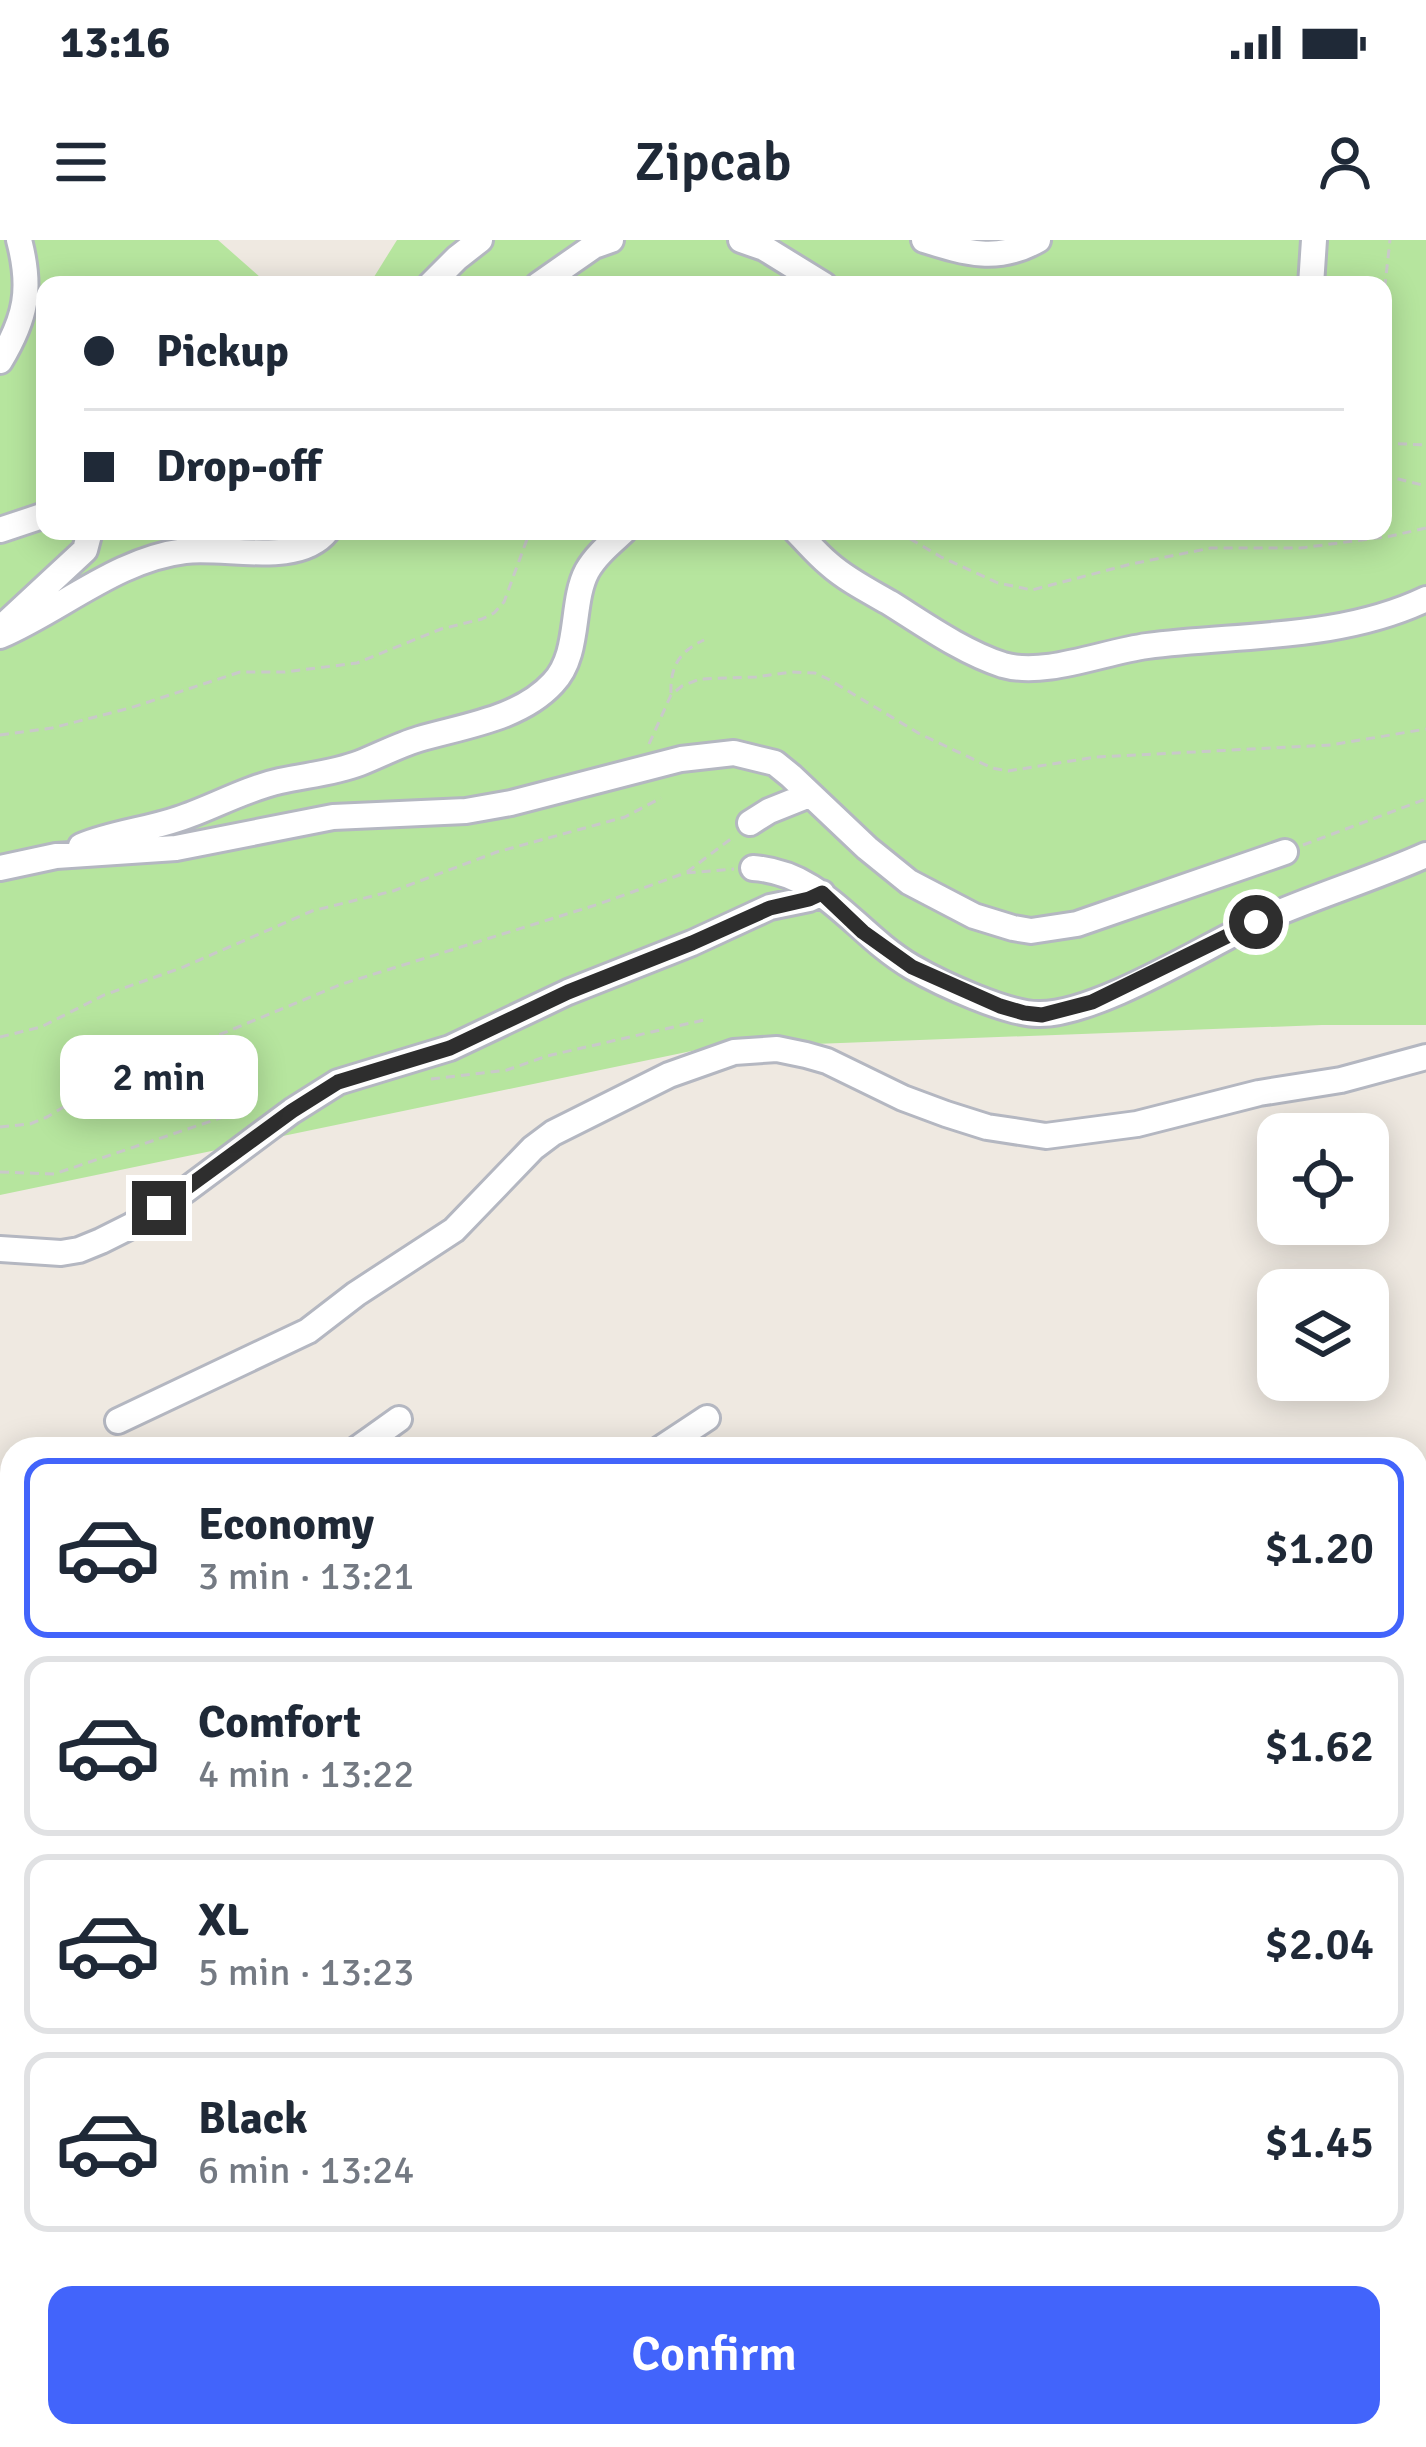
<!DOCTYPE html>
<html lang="en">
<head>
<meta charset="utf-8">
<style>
  :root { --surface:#fff; --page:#f6f6f7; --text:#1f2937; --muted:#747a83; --line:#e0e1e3; --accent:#4264fb }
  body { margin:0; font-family:Signika,sans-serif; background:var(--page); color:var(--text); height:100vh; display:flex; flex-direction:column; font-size:45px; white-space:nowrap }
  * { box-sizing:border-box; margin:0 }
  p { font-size:39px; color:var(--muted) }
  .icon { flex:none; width:66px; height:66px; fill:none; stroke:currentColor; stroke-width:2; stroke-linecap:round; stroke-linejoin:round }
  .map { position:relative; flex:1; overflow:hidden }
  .details { position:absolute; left:0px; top:1197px; width:1428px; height:1011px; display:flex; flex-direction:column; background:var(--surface); border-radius:36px 36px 0 0; box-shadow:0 6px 30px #0003 }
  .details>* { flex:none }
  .top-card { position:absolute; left:36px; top:36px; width:1356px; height:264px; border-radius:24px; box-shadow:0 6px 30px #0003; display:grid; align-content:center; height:264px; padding:0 48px; background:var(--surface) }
  .controls { position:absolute; left:1257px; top:873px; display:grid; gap:24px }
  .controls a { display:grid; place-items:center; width:132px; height:132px; border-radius:24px; background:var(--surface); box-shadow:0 6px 30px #0003; font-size:60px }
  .end { position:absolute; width:54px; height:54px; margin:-27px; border:15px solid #2e2e2e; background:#fff; box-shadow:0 0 0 6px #fff }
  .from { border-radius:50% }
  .bubble { position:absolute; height:84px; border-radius:24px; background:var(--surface); box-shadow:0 6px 30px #0003; font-size:39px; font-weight:600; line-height:84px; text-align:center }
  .top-card b { display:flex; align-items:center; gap:42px; height:114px; font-size:45px }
  .top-card b+b { border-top:3px solid var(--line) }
  .top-card i { width:30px; height:30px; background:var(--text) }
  ul { padding:21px 0 0; list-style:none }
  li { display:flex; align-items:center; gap:36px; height:180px; margin:0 24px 18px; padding:0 24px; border:6px solid var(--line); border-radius:24px }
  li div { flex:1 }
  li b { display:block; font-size:45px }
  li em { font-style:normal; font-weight:600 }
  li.on { border-color:var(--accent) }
  li>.icon { width:108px; height:108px; stroke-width:1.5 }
  .button { display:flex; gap:24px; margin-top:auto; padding:24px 48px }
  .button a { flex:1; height:138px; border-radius:24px; background:var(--accent); color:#fff; font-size:48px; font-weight:600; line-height:138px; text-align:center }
  .status { display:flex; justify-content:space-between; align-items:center; height:84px; padding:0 60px; background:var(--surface); direction:ltr }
  .status svg { height:33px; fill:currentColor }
  header { display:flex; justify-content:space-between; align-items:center; height:156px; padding:0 48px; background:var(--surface); font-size:54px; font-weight:600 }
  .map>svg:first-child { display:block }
</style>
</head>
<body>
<div class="status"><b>13:16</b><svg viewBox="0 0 49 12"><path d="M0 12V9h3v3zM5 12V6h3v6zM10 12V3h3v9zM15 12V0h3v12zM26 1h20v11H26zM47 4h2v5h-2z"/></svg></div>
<header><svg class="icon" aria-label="menu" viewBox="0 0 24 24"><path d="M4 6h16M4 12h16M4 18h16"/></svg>Zipcab<svg class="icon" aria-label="person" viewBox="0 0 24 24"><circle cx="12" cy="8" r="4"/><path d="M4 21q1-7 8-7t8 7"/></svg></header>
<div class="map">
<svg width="1426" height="2207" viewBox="0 0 1426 2207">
  <rect width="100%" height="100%" fill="#efe9e1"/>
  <path fill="#b6e59e" d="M0 0H218L269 45H45V291H1383V45H369L397 0H1426V785H1322L706 808 0 955Z
    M1426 1817V2207H1038L1039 2196H1416V1821Z"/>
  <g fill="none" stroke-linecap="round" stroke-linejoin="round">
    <defs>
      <path id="minor" d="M741 0 764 8 824 45
        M924 0C966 13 998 23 1038 0
        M430 45 457 18 480 0
        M538 45 594 6 611 0
        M1311 45 1314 0
        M0 121C26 78 32 49 19 0
        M0 290 45 275
        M796 291C807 302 817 314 829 324 847 340 869 351 890 363 925 385 963 412 1003 425 1045 437 1103 412 1147 406 1240 394 1340 400 1426 359
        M0 389 85 310 90 291
        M0 396C61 370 117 319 185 311 227 306 298 327 327 291
        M750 583 769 571 809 555
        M81 606C112 593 146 590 178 579 212 568 244 549 280 541 307 535 334 533 360 523 380 515 399 505 419 499 463 486 520 479 553 443 581 414 570 363 587 331 596 315 611 303 624 291
        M0 628 56 616 176 608 333 577 466 571 511 563 681 519 734 513 775 523 791 536 867 608 909 642 974 676 1013 688 1031 691 1077 684 1285 612
        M753 628C824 633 854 693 912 727 940 743 1008 775 1040 774 1097 774 1202 708 1257 682 1312 657 1370 640 1426 615
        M0 1009 61 1013 79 1010 101 1001 131 986 186 950 292 871 338 842 450 808 568 752 692 703 770 667 809 659 822 653
        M118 1181 308 1091 356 1054 454 990 533 908 553 893 669 835 734 812 777 809 806 815 827 821 903 858 946 874 987 887 1046 896 1137 884 1259 853 1341 840 1426 817
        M357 1209 399 1179
        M660 1209 707 1178
        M1416 1402 1426 1398
        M0 1436 12 1430
        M0 1452 12 1482
        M1416 1524 1426 1522
        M1416 1664 1426 1656
        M0 1708 12 1703
        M1416 1808 1426 1804
        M0 2048 12 2052
        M0 2149 12 2142
        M966 2196 972 2207
        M389 2207 400 2196
        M681 2207 690 2196
        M845 2207 848 2196"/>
    </defs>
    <use href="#minor" stroke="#b4b7c1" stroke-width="30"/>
    <path stroke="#c9c9c9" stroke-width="3" stroke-dasharray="9 6" stroke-linecap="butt" d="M1383 63 1390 0
      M1383 203 1426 205
      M1383 235 1426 246
      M897 291 941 317 998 343 1032 350 1131 324 1211 308H1301L1391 296 1426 288
      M671 453C670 426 680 411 704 400
      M0 495 52 488 130 468 240 432H285L357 423 441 389 482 379 494 373 504 362 530 291
      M649 504 671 455 682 446 700 439 756 437 791 432 815 433 828 439 920 494 992 528 1008 531 1096 517 1331 505 1426 489
      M1303 605 1426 559
      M687 632 732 598
      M0 797 41 787 104 755 181 728 312 671 393 651 497 612 625 577 661 558
      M431 839 507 830 547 816 704 780
      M0 887 30 884 47 877 105 842 342 744 599 664 685 633 734 629
      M0 932 54 934 247 869"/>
    <use href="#minor" stroke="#fff" stroke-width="24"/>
  </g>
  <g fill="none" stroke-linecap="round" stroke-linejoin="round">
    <path stroke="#2e2e2e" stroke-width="15" d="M159 968 292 871 338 842 450 808 568 752 692 703 770 668 809 659 822 653 863 692 912 727 1000 766 1024 773 1042 775 1092 762 1256 682"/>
  </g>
</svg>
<div class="controls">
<a><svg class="icon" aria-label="locate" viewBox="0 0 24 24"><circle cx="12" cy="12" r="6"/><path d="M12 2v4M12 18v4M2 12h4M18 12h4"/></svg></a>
<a><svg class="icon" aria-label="layers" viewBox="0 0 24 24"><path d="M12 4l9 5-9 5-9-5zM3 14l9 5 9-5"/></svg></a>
</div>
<i class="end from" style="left:1256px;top:682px"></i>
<i class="end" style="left:159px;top:968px"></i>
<div class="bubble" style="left:60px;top:795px;width:198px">2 min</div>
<div class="top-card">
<b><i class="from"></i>Pickup</b>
<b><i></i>Drop-off</b>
</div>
<section class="details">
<ul>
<li class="on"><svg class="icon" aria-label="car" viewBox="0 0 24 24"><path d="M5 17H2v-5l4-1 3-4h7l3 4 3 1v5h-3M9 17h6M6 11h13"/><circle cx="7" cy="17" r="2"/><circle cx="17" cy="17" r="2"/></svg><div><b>Economy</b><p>3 min · 13:21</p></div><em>$1.20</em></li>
<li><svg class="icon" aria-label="car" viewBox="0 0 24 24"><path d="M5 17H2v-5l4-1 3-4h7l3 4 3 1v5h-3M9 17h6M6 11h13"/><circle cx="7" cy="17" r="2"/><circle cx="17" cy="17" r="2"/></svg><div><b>Comfort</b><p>4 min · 13:22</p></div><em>$1.62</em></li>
<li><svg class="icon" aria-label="car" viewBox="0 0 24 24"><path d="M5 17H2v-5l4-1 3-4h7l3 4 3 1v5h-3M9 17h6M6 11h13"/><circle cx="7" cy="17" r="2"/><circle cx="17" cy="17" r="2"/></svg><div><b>XL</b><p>5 min · 13:23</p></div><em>$2.04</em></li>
<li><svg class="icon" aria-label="car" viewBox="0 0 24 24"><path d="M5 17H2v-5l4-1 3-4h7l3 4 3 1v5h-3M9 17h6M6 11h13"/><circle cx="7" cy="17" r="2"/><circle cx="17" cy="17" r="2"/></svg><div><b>Black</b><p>6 min · 13:24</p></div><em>$1.45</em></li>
</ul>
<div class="button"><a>Confirm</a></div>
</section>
</div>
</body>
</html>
